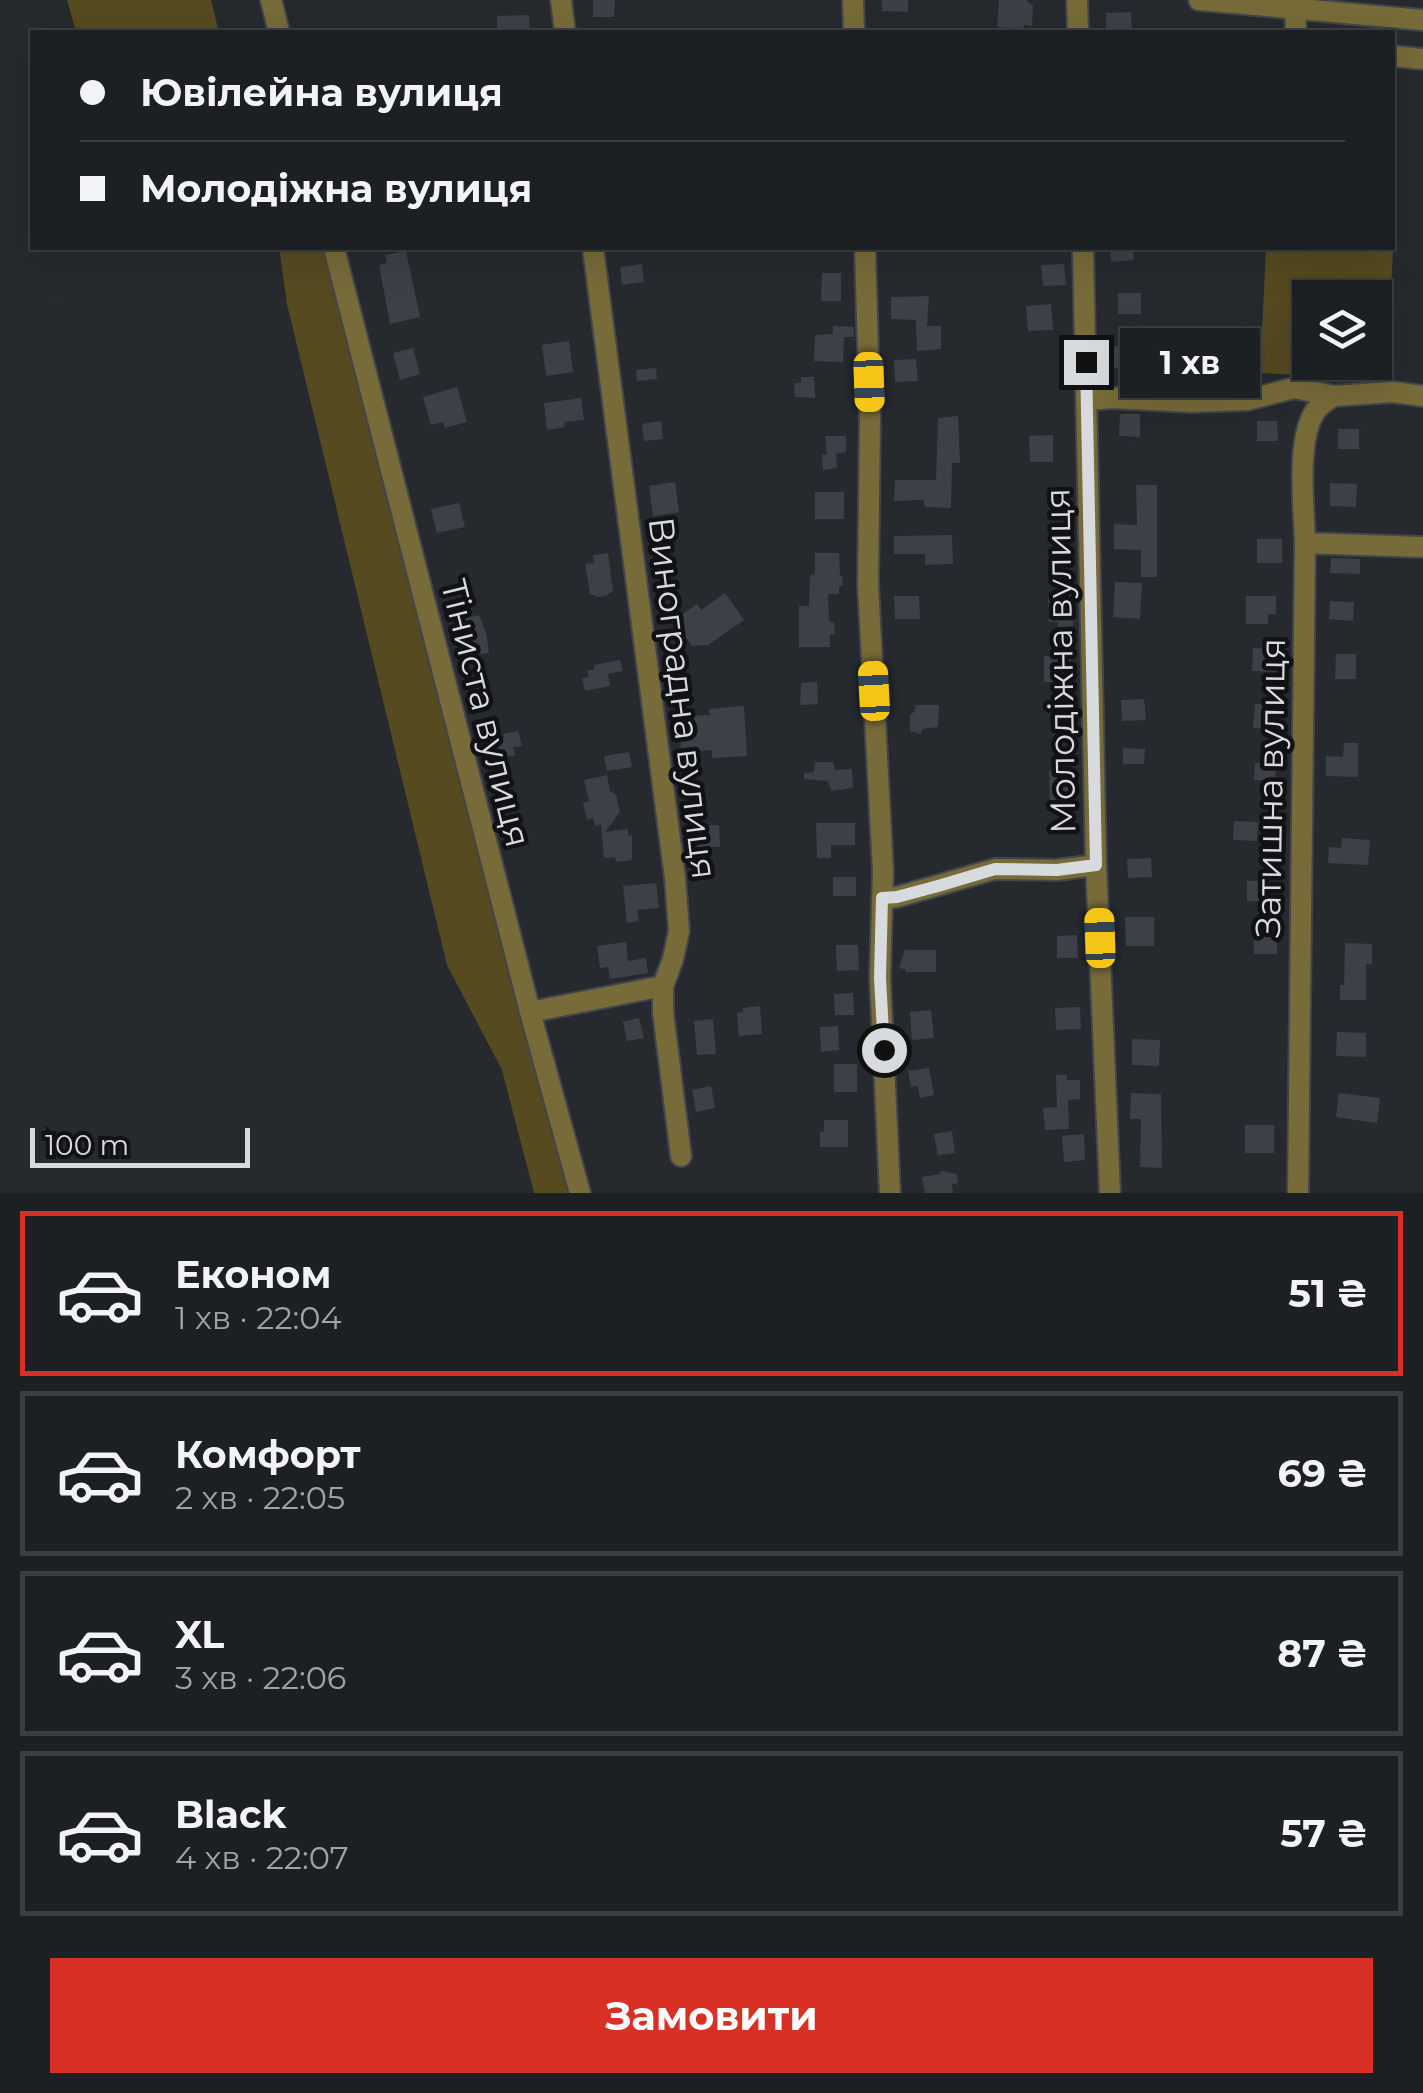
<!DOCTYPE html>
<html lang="uk">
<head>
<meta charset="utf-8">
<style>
  :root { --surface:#1c2023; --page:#292d30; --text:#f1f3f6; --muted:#a0a3a6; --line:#3a3e41; --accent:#d93025 }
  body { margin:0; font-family:Montserrat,sans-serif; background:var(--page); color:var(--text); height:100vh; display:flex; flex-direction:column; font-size:38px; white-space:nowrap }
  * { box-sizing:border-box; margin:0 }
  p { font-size:32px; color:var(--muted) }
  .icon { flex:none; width:55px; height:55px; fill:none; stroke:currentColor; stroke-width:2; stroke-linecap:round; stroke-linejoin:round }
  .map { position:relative; height:1193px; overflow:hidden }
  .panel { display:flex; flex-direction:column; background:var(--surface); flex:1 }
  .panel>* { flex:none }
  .top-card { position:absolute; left:30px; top:30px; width:1365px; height:220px; border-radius:0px; box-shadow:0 10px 40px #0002,0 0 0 2px var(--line); display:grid; align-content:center; height:220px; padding:0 50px; background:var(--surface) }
  .tools { position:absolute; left:1292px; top:280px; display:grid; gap:20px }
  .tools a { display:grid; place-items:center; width:100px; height:100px; border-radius:0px; background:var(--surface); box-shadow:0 10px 40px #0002,0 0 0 2px var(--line); font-size:50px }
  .scale { position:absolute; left:30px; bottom:25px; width:220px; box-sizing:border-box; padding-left:10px; border:5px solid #d8dbde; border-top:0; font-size:28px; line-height:35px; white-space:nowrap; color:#d8dbde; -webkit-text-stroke:8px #111215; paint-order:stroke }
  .end { position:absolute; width:45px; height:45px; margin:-22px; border:12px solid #d8dbde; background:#111; box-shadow:0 0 0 5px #111 }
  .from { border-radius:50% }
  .bubble { position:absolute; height:70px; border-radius:0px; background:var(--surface); box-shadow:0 10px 40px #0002,0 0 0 2px var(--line); font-size:32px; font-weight:700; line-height:70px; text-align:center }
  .car { position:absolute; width:30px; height:60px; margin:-30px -15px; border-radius:12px; box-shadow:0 0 8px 2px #0007; background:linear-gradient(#f5c518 24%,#345 0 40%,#f5c518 0 76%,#345 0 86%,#f5c518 0) }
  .top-card b { display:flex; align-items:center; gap:35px; height:95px; font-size:38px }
  .top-card b+b { border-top:2px solid var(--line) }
  .top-card i { width:25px; height:25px; background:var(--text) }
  ul { padding:18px 0 0; list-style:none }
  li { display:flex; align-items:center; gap:30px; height:165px; margin:0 20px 15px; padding:0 30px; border:5px solid var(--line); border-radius:0px }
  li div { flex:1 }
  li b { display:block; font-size:38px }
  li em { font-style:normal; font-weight:700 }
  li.selected { border-color:var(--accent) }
  li>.icon { width:90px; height:90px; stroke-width:1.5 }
  .primary-button { display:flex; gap:20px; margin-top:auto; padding:20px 50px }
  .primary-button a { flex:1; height:115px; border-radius:0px; background:var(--accent); color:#fff; font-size:40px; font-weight:700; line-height:115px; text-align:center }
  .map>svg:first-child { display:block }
</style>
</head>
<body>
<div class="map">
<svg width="1423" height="1193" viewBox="0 0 1423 1193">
  <rect width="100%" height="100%" fill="#262a2f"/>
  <path fill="#554a20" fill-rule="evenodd" d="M67 0H211L219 32H76Z
    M1393 183 1396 184 1387 379 1260 373 1266 248H1392ZM1310 298H1375V362H1310Z
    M279 248H325L571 1193H534L502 1070 447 965 287 304Z"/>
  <path fill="#3d4147" d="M593 0H615L614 17H593Z
    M882 0H908V12L882 11Z
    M999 0H1026L1033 6 1032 26 1024 25 1023 29 997 27Z
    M1131 12 1132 32H1106V13Z
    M529 15 530 32H497V16Z
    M1110 248H1133L1134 260 1111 262Z
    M406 251 420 317 390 324 379 265 387 263 385 255Z
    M642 264 644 282 622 285 620 267Z
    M1064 264 1066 285 1043 286 1041 265Z
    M822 273H841V301H821Z
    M1118 293H1141V314H1118Z
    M929 296 927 326H941V349L917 351 916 320 891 319V297Z
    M1051 304 1053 330 1028 331 1026 306Z
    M833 326 854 327V337H844L843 362 814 361 815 335 833 334Z
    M569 341 573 372 546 376 542 345Z
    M1114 346 1137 347 1136 369 1113 368Z
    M413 348 420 374 400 380 393 353Z
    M916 359 918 381 895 382 894 360Z
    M656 368 657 379 637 381 636 370Z
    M801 377H814L815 398 795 397 794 383H801Z
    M457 387 467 422 445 428 443 422 431 425 423 397Z
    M581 398 584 420 564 422 565 427 547 430 544 403Z
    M1120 414H1140V437L1119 436Z
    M958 416 960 463H952L951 508 925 507 923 500 894 501 895 480H936L938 418Z
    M661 421 663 439 644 441 642 424Z
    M1257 421H1277L1278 441H1257Z
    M1338 429H1359V449H1338Z
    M1053 435V462H1030L1029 436Z
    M825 436H846V452L836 454 837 468 823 470 822 455 827 454Z
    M675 482 679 512 653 516 649 486Z
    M1330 483 1357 484 1356 507 1330 506Z
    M1136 485H1157V577H1141V550L1114 549V524L1137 525Z
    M815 492H844V519H815Z
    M459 503 465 527 437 533 431 509Z
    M952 535 953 564 925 565V554H894V536Z
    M1257 539H1282V563H1257Z
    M608 553 613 591 605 596 597 597 590 594 585 564 594 563 593 555Z
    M815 553H839L840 576H842L843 585 839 587V594H828L829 621 834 623 835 634 830 635V647H799V606H809L810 575 815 574Z
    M1331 558 1360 559V574L1330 573Z
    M1115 582 1142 583 1140 619 1113 617Z
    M725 593 744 620 708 645 692 646 674 620 697 604 701 610Z
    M1071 594 1073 626 1058 627V622H1049L1048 596Z
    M894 596H919L920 619H895Z
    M1246 596H1276V614H1268V624H1246Z
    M1330 601 1354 602 1353 621 1329 619Z
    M479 615 486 633 489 653 472 655 466 618Z
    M1253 648 1277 649 1276 672 1252 671Z
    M1336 654H1356V679H1335Z
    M1070 655 1071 676H1063V682H1044V656Z
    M620 660 623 671 608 674 610 686 585 691 582 678 589 677 587 670H594V665Z
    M817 682 818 704 800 705 801 683Z
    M1144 699 1146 720 1122 721 1121 700Z
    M1255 704 1277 705 1276 729 1253 728Z
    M916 705H939L938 727 923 729 920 734 910 731V715L914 712Z
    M744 706 747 756 712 758V750L681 753 679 716 710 715 709 709Z
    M518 731 522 746 513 747 515 755 498 759 493 740 504 737 503 734Z
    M1344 743H1358V777L1326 776V756L1343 757Z
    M1123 748 1145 749 1144 764H1123Z
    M629 752 632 767 607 771 604 756Z
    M815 762H833L835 770 852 769 853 788 831 791 828 781 804 779V773L814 772Z
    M1255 763 1276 764 1275 781 1254 780Z
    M1074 769 1075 800 1050 801 1049 771Z
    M607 775 610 791 616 795 620 812 605 832 628 829V836L632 835V860L616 862 615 857 604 858 601 824 595 826 593 818 587 820 583 803 589 801 584 780Z
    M1234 821 1258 822 1257 841 1233 840Z
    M816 823H855V845H831V858H817Z
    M719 825 720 847H698V826Z
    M1342 838 1370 840 1368 865 1328 863 1329 847 1341 848Z
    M1151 858 1152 877 1128 878 1127 859Z
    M833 877H856V896H833Z
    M1247 881H1267V901H1247Z
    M656 883 659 908 637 910 639 921 627 923 623 886Z
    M1125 917H1154V946H1126Z
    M1254 925H1277V954H1254Z
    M1077 935 1078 958H1057V936Z
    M626 942 628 961 646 958 648 973 610 979 608 967 600 968 597 946Z
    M1345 943 1372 944V964H1366V1000H1340V985H1344Z
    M836 945H858L859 970 837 971Z
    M905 950H936V972H906L905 969 899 968Z
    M853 993 854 1015H835L834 994Z
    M760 1006 762 1034 739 1036 737 1013 743 1012V1008Z
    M1080 1007 1081 1029 1056 1030 1055 1008Z
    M931 1010 934 1038 912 1040 910 1012Z
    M639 1018 644 1038 627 1041 623 1022Z
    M713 1019 716 1054 697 1055 694 1021Z
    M838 1026 839 1050 821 1052 820 1027Z
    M1337 1032 1366 1033V1057L1336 1056Z
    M1132 1039 1160 1040 1159 1066 1132 1065Z
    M834 1064H857V1092H834Z
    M929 1068 934 1095 920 1098 918 1086 911 1087 908 1071Z
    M1056 1075H1067V1080H1080V1099L1068 1100 1069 1129 1045 1130 1043 1108 1057 1107Z
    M711 1086 715 1108 696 1112 692 1090Z
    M1131 1093 1161 1094 1162 1168 1140 1167 1141 1119H1130Z
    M1339 1093 1380 1098 1377 1123 1336 1117Z
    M824 1120H848V1147H820V1132H824Z
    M1245 1125H1274V1153H1245Z
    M952 1131 955 1153 938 1155 934 1134Z
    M1084 1134 1085 1160 1064 1162 1062 1136Z
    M940 1171 957 1174 958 1183 952 1184 953 1193H925L922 1177 941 1174Z"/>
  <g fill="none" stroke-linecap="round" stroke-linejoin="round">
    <defs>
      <path id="minor" d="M271 0 279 32
        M561 0 565 32
        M853 0 854 32
        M1077 0 1078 32
        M1199 0 1423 20
        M1295 8 1296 32
        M1392 56 1423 59
        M334 248 530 1012 580 1193
        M593 248 675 878 679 931 673 959 663 986V1012L681 1156
        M865 248 870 419 868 584 883 871 880 978 890 1193
        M1083 248 1096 865 1110 1193
        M1087 400 1113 398 1191 402 1247 400 1294 388 1334 396 1393 392 1423 396
        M1305 543 1423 547
        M882 898 897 897 995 869 1057 870 1096 865
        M530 1012 663 986
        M1298 1193 1305 543C1304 509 1297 447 1312 417 1316 407 1325 401 1334 396"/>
    </defs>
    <use href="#minor" stroke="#42464b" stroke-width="24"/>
    <use href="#minor" stroke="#776b39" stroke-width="20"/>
  </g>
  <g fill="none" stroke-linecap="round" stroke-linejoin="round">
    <path stroke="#d8dbde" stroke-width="12" d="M884 1050 880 978 882 898 897 897 938 886 995 869 1057 870 1096 865 1086 362"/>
  </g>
  <g text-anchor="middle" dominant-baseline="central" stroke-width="9" stroke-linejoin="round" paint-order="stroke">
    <g font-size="35" fill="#d8dbde" stroke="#111215">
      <text transform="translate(1060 661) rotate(-91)">Молодіжна вулиця</text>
      <text transform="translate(683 698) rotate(83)">Виноградна вулиця</text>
      <text transform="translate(486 713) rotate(76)">Тіниста вулиця</text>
      <text transform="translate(1270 788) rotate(-89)">Затишна вулиця</text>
    </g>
  </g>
</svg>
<div class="tools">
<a><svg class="icon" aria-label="layers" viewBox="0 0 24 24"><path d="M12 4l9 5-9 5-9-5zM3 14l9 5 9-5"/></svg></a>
</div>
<div class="scale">100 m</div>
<i class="end from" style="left:884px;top:1050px"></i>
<i class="end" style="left:1086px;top:362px"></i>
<div class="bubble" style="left:1120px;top:328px;width:140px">1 хв</div>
<i class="car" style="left:869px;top:382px;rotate:178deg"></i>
<i class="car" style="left:874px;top:691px;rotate:357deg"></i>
<i class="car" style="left:1100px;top:938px;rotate:358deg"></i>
<div class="top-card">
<b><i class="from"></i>Ювілейна вулиця</b>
<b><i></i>Молодіжна вулиця</b>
</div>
</div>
<section class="panel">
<ul>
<li class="selected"><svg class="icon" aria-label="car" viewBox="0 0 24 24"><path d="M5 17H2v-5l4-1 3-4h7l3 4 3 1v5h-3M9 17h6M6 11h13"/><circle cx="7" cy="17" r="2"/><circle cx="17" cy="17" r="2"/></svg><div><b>Економ</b><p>1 хв · 22:04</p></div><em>51 ₴</em></li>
<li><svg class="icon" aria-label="car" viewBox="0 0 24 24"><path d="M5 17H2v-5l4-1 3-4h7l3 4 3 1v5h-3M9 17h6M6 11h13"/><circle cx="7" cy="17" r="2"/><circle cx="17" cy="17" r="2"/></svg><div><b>Комфорт</b><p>2 хв · 22:05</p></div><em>69 ₴</em></li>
<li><svg class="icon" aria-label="car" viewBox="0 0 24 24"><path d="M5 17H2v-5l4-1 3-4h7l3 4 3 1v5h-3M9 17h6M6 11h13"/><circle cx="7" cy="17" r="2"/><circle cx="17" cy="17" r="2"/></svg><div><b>XL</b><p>3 хв · 22:06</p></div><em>87 ₴</em></li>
<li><svg class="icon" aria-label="car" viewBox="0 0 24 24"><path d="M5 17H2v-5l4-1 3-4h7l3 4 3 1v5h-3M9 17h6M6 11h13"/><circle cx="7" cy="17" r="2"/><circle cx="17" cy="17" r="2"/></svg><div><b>Black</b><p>4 хв · 22:07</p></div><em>57 ₴</em></li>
</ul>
<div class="primary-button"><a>Замовити</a></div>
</section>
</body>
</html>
